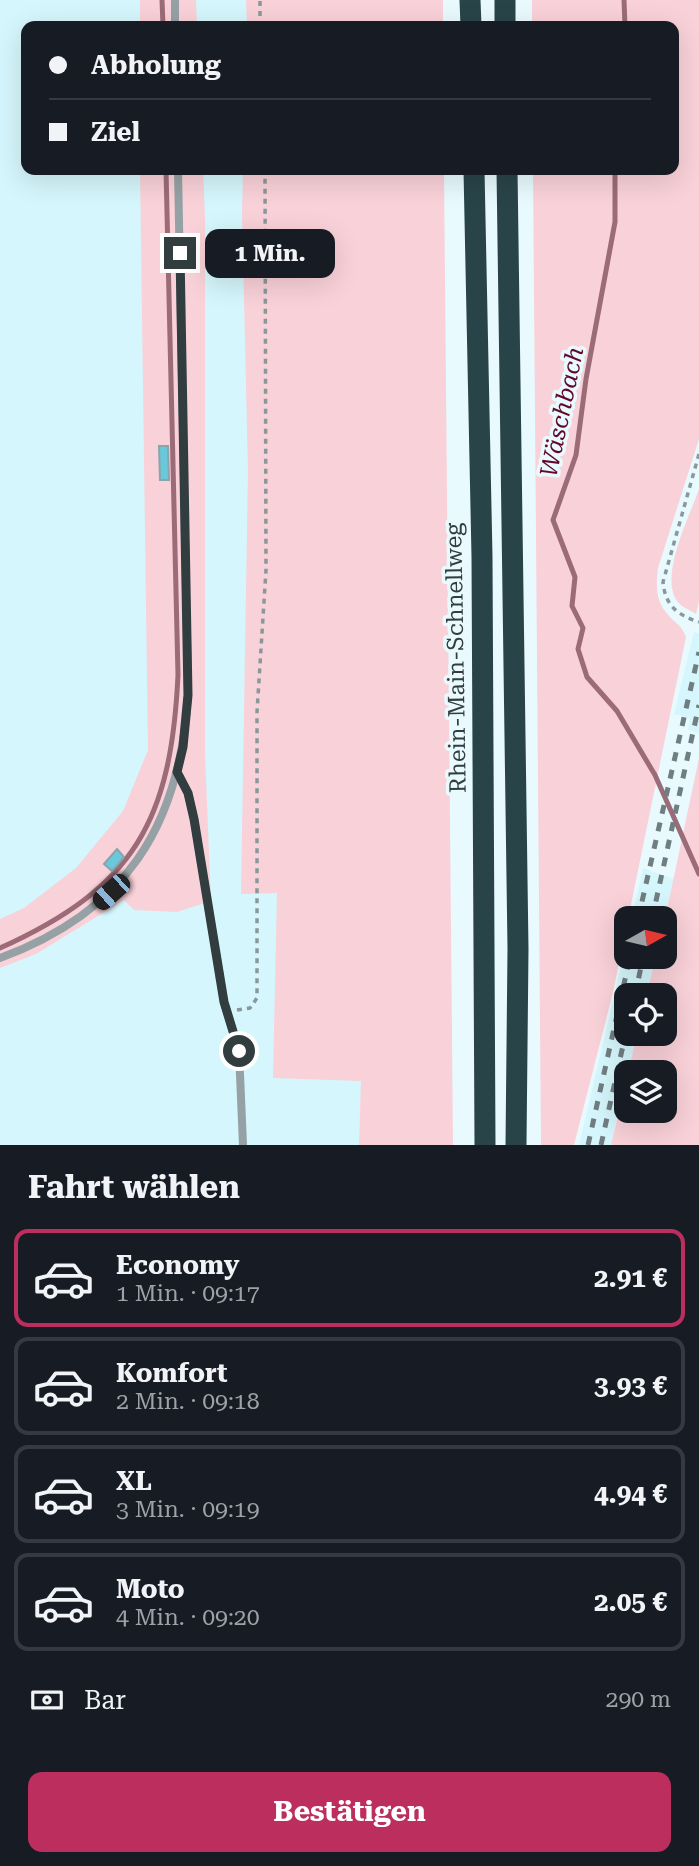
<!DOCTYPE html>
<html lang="de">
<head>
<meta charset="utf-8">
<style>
  :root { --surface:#171b24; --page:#242831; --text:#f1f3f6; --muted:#9ea1a6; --line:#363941; --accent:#bc2e5e }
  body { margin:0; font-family:"Roboto Serif",serif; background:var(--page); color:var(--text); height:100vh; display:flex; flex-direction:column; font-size:26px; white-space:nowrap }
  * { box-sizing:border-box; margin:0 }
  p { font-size:23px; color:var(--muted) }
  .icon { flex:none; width:38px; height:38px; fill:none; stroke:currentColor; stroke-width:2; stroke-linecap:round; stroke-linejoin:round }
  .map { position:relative; height:1145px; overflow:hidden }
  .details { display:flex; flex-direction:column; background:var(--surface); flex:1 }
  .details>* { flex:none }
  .guide { position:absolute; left:21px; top:21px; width:658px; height:154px; border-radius:14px; box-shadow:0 7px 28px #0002; display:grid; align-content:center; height:154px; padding:0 28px; background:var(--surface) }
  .needle { width:46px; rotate:82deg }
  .controls { position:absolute; left:614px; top:906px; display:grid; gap:14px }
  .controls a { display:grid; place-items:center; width:63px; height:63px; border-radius:14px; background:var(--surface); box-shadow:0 7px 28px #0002; font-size:35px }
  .end { position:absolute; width:32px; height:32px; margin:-16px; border:9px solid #313d3f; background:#fff; box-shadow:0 0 0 4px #fff }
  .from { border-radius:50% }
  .bubble { position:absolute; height:49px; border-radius:14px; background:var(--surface); box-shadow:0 7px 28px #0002; font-size:23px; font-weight:700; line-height:49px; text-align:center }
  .car { position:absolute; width:21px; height:42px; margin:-21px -10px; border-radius:9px; box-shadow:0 0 5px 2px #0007; background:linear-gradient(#222 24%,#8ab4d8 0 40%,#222 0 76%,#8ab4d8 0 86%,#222 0) }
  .guide b { display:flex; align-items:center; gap:24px; height:66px; font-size:26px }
  .guide b+b { border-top:2px solid var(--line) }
  .guide i { width:18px; height:18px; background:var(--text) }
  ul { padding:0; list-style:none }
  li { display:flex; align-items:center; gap:21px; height:98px; margin:0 14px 10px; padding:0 14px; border:4px solid var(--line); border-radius:14px }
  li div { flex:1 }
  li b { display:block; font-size:26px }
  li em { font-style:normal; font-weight:700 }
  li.on { border-color:var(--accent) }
  li>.icon { width:63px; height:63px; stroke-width:1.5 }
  h2 { padding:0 28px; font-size:32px; line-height:84px }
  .pay { display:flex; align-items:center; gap:18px; height:77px; padding:0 28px; font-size:26px }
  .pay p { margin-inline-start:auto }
  .primary-button { display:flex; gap:14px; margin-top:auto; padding:14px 28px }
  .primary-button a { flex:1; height:80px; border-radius:14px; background:var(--accent); color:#fff; font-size:28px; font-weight:700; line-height:80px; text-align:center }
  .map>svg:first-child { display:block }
</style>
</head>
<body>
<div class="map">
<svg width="699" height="1145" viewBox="0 0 699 1145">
  <rect width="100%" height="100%" fill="#e8fafe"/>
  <path fill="#d5f6fc" d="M0 0H337V26H26V170H341L364 1014 359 1145H0Z
    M694 632 699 634V733L688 730 690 718 674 714Z
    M643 868 674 879 665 919H632Z
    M626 946V957H656L646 996H626V1034H637L628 1073H626L611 1145H579Z"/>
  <path fill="#f9d1d8" d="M140 0H196L197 26H140Z
    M246 0H443V26H247Z
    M532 0H699V439L658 568C656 586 655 601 669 616 677 625 681 624 686 637L613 992 574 1145H541L533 170H674V26H532Z
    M140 170H203L205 217V755L211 901 177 912 134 910 124 900 36 954 0 968V919L24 908 76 868 123 811 148 750Z
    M243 170H444L453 1145H359L361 1081 273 1078 277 893 241 894 248 471 242 212Z
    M699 489V601L696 614C692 611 686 609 682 606 654 585 690 516 699 489Z
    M699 758V1145H611L626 1081V1111H665V1073H628L637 1034H665V996H646L656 957H665V919Z"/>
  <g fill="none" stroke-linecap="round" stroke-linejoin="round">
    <path stroke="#9b6b78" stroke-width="5" d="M162 0 163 26
      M624 0 625 26
      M615 170V222L586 379 576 455 553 520 575 577 572 606 583 628 578 649 587 677 617 711 655 775 699 874
      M0 948C135 887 171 821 178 675L166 170"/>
  </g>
  <path fill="#69c9da" stroke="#88a5ab" stroke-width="2" d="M159 446H168L169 480H160Z
    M117 849 124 857 112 871 104 864Z"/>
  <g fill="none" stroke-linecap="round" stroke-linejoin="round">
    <path stroke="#89989b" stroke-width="3.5" stroke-dasharray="5 5" stroke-linecap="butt" d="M260 26V0
      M699 454 663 582C665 605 677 615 699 622
      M237 1010 250 1008 257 998V712L266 570 265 170"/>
    <path stroke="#95a1a4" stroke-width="8" d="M175 0V26
      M177 772 188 793 194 819 224 1002 239 1051 243 1145
      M0 958C125 912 180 827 188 695L178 170"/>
    <path stroke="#294449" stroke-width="21" d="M470 0 471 26
      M505 0V26
      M474 170 482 557 485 1145
      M507 170 518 949 516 1145"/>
    <path stroke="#707e81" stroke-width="5" stroke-dasharray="9 9" stroke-linecap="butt" d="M638 919 699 652
      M652 919 699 705
      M635 996 643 957
      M588 1145 630 957
      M601 1145 626 1032"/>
  </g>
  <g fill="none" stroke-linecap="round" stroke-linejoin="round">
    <path stroke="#313d3f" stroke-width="9" d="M180 253 188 695 183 747 177 772 188 793 194 819 224 1002 239 1051"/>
  </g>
  <g text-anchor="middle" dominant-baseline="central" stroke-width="7" stroke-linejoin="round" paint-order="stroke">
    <g font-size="23" fill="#313d3f" stroke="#e8fafe">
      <text transform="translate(456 658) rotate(-91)">Rhein-Main-Schnellweg</text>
    </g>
    <g font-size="24" font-style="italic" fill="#63072b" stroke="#e8fafe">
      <text transform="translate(562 412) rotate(-78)">Wäschbach</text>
    </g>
  </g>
</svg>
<div class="controls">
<a><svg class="needle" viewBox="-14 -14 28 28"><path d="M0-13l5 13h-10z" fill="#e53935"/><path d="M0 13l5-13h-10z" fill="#9ea1a6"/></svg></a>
<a><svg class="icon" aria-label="locate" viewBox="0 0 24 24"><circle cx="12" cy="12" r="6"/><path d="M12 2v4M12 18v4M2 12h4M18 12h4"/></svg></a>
<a><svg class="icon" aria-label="layers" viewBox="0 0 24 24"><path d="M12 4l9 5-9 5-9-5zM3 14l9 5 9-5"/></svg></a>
</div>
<i class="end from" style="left:239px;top:1051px"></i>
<i class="end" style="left:180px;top:253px"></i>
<div class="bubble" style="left:205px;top:229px;width:130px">1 Min.</div>
<i class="car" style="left:111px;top:892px;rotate:228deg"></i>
<div class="guide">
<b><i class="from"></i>Abholung</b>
<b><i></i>Ziel</b>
</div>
</div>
<section class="details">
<h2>Fahrt wählen</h2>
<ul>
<li class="on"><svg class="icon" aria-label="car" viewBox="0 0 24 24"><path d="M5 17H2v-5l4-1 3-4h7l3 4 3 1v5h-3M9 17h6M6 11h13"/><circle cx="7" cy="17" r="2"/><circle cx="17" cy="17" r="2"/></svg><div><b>Economy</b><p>1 Min. · 09:17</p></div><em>2.91 €</em></li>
<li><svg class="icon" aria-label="car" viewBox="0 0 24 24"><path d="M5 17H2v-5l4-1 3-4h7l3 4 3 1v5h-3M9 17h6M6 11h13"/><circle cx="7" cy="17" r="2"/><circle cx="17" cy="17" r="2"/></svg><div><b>Komfort</b><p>2 Min. · 09:18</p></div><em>3.93 €</em></li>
<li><svg class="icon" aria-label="car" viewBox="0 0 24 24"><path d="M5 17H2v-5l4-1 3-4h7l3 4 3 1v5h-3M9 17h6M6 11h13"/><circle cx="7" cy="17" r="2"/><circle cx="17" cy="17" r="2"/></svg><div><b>XL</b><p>3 Min. · 09:19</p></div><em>4.94 €</em></li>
<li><svg class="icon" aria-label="car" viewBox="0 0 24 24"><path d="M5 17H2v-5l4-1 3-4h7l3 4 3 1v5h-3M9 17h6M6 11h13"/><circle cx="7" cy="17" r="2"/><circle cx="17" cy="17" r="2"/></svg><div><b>Moto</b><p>4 Min. · 09:20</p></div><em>2.05 €</em></li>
</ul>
<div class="pay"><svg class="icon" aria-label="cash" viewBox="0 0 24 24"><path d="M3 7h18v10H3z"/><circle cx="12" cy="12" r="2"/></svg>Bar<p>290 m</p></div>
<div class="primary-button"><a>Bestätigen</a></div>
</section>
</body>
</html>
